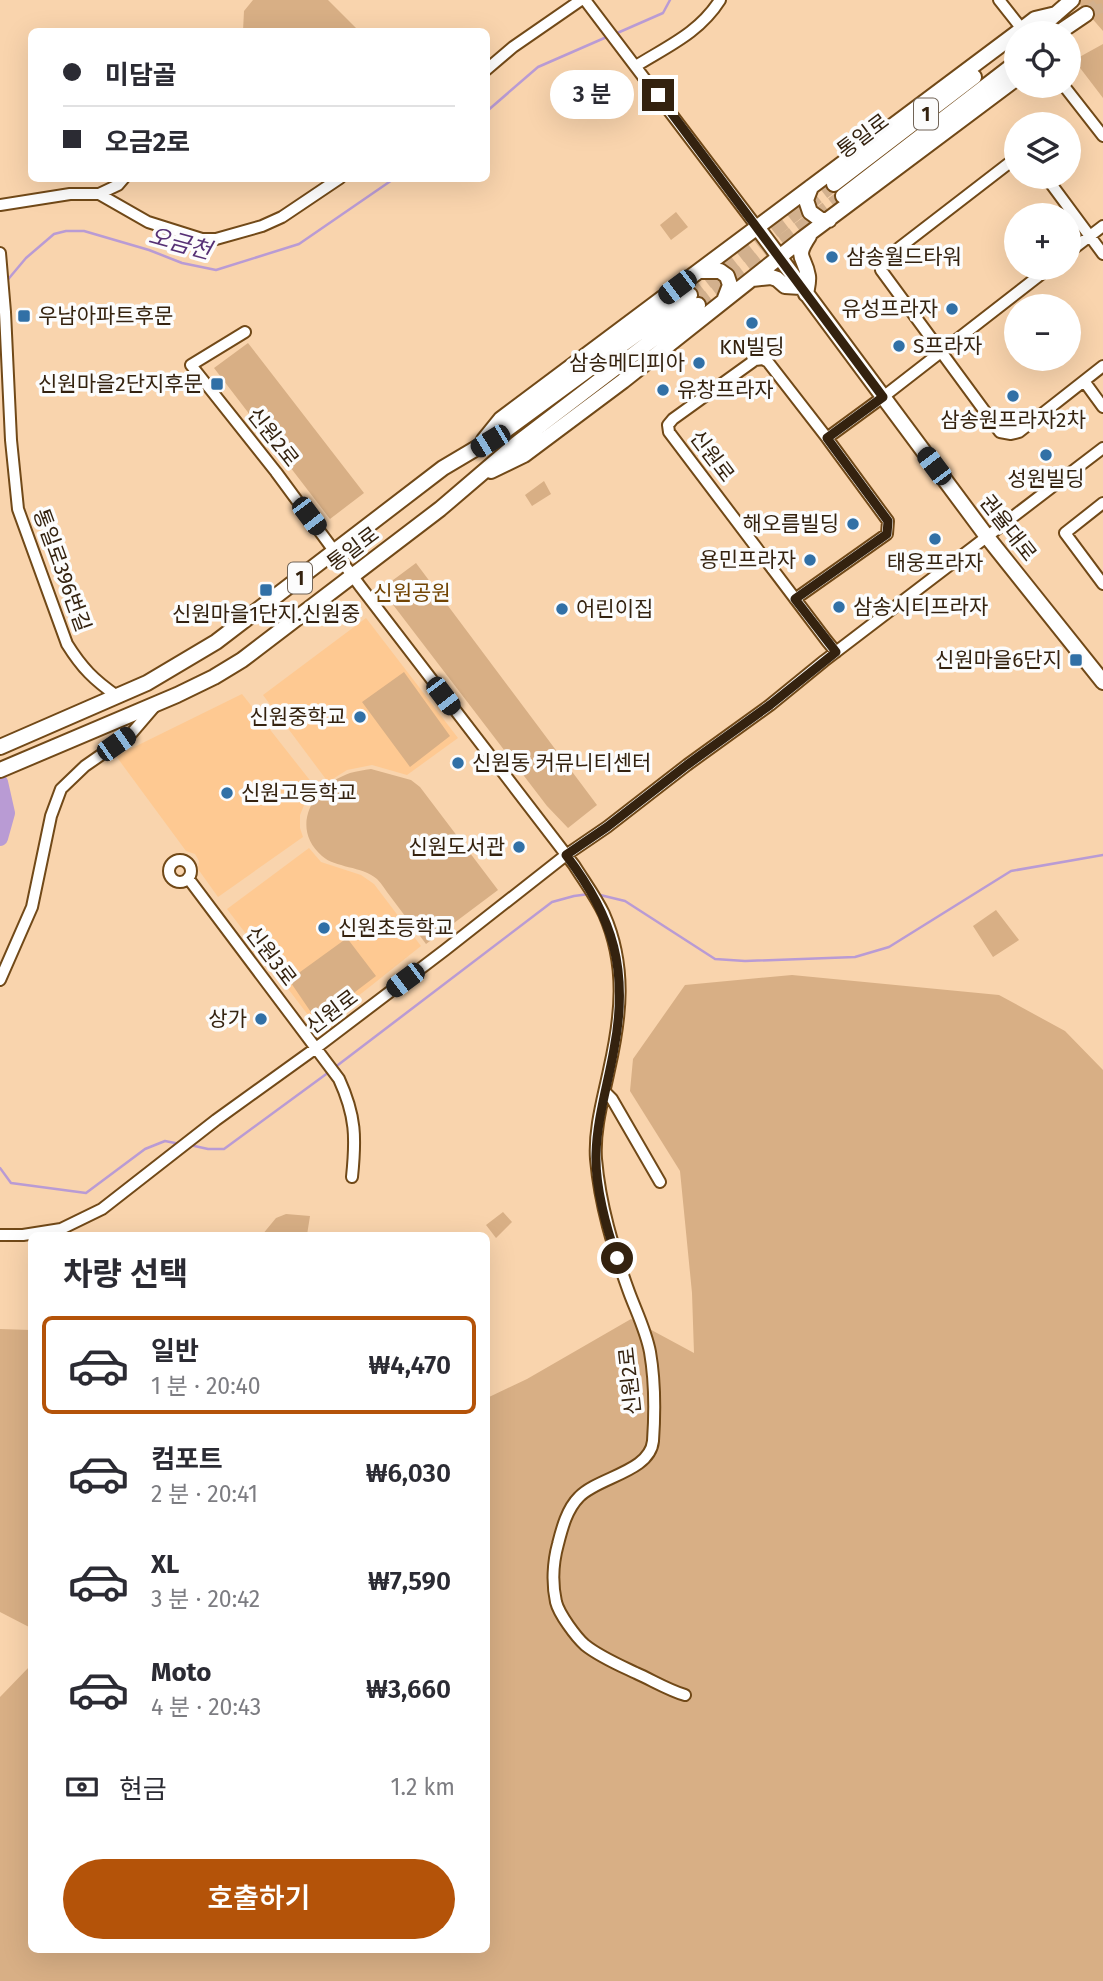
<!DOCTYPE html>
<html lang="ko">
<head>
<meta charset="utf-8">
<style>
  :root { --surface:#fff; --page:#f2f2f3; --text:#2b2b33; --muted:#7c7c81; --line:#e1e1e2; --accent:#b45309 }
  body { margin:0; font-family:"Fira Sans","Noto Sans KR",sans-serif; background:var(--page); color:var(--text); height:100vh; display:flex; flex-direction:column; font-size:26px; white-space:nowrap }
  * { box-sizing:border-box; margin:0 }
  p { font-size:23px; color:var(--muted) }
  .icon { flex:none; width:38px; height:38px; fill:none; stroke:currentColor; stroke-width:2; stroke-linecap:round; stroke-linejoin:round }
  .map { position:relative; flex:1; overflow:hidden }
  .drawer { position:absolute; left:28px; top:1232px; width:462px; height:721px; display:flex; flex-direction:column; background:var(--surface); border-radius:10px; box-shadow:0 7px 28px #0002 }
  .drawer>* { flex:none }
  .guide { position:absolute; left:28px; top:28px; width:462px; height:154px; border-radius:10px; box-shadow:0 7px 28px #0002; display:grid; align-content:center; height:154px; padding:0 35px; background:var(--surface) }
  .tools { position:absolute; left:1004px; top:21px; display:grid; gap:14px }
  .tools a { display:grid; place-items:center; width:77px; height:77px; border-radius:50%; background:var(--surface); box-shadow:0 7px 28px #0002; font-size:35px }
  .end { position:absolute; width:32px; height:32px; margin:-16px; border:9px solid #34220f; background:#fff; box-shadow:0 0 0 4px #fff }
  .from { border-radius:50% }
  .bubble { position:absolute; height:49px; border-radius:24px; background:var(--surface); box-shadow:0 7px 28px #0002; font-size:23px; font-weight:600; line-height:49px; text-align:center }
  .car { position:absolute; width:21px; height:42px; margin:-21px -10px; border-radius:9px; box-shadow:0 0 5px 2px #0007; background:linear-gradient(#222 24%,#8ab4d8 0 40%,#222 0 76%,#8ab4d8 0 86%,#222 0) }
  .guide b { display:flex; align-items:center; gap:24px; height:66px; font-size:26px }
  .guide b+b { border-top:2px solid var(--line) }
  .guide i { width:18px; height:18px; background:var(--text) }
  ul { padding:0; list-style:none }
  li { display:flex; align-items:center; gap:21px; height:98px; margin:0 14px 10px; padding:0 21px; border:4px solid transparent; border-radius:10px }
  li div { flex:1 }
  li b { display:block; font-size:26px }
  li em { font-style:normal; font-weight:600 }
  li.active { border-color:var(--accent) }
  li>.icon { width:63px; height:63px; stroke-width:1.5 }
  h2 { padding:0 35px; font-size:32px; line-height:84px }
  .pay { display:flex; align-items:center; gap:18px; height:77px; padding:0 35px; font-size:26px }
  .pay p { margin-inline-start:auto }
  .button { display:flex; gap:14px; margin-top:auto; padding:14px 35px }
  .button a { flex:1; height:80px; border-radius:42px; background:var(--accent); color:#fff; font-size:28px; font-weight:600; line-height:80px; text-align:center }
  .map>svg:first-child { display:block }
</style>
</head>
<body>
<div class="map">
<svg width="1103" height="1981" viewBox="0 0 1103 1981">
  <rect width="100%" height="100%" fill="#f9d4ad"/>
  <path fill="#fec992" d="M366 618 458 738 407 775 372 765 347 770 328 782 263 695Z
    M242 694 316 788 307 798 300 815V828L303 837 218 897 198 869 199 861 195 854 186 851 116 756Z
    M309 848 321 862 361 875 374 884 421 946 318 1028 227 909Z"/>
  <path fill="#d8af85" d="M253 0H328L359 31H243L244 11Z
    M1076 0H1103V31Z
    M1103 44V98L1074 60Z
    M676 212 688 227 671 240 660 225Z
    M248 343 364 493 330 519 214 368Z
    M544 481 551 494 532 506 525 495Z
    M416 563 597 805 568 828 547 806 381 589Z
    M404 672 450 736 410 767 362 702Z
    M371 769 411 780 420 787 498 890 426 944C414 928 402 912 390 896 386 891 382 884 377 879 362 866 335 868 322 856 288 826 315 785 350 773 357 771 364 770 371 769Z
    M996 910 1019 940 993 957 973 926Z
    M347 938 376 976 317 1021 289 980Z
    M792 975 999 995 1065 1031 1103 1070V1981H0V1697L31 1665 32 1950H486L487 1398 527 1379 631 1319 694 1353 692 1293 680 1171 630 1091 633 1059 685 985Z
    M503 1212 512 1222 496 1238 486 1225Z
    M286 1214 310 1216 307 1235H262L276 1218Z
    M0 1329 31 1330V1628L0 1612Z"/>
  <g fill="none" stroke-linecap="round" stroke-linejoin="round">
    <path stroke="#b99bd4" stroke-width="2.5" d="M615 34 663 13 670 0
      M486 112 538 67 609 36
      M5 283 26 258 54 234 66 231H84L149 250 182 263 216 270 299 244 395 178
      M596 894 625 901 715 959 745 961 855 957 889 947 1011 871 1103 855
      M334 1068 552 902 574 896 589 894
      M190 1145 208 1149H224L329 1072
      M0 1168 11 1183 86 1193 145 1149 165 1141 180 1144"/>
    <path stroke="#b99bd4" stroke-width="16" d="M0 782 7 813 0 838"/>
    <path stroke="#d2b08d" stroke-width="10" stroke-dasharray="10 5" stroke-linecap="butt" d="M1093 10 1103 8"/>
    <path stroke="#d2b08d" stroke-width="14" stroke-dasharray="14 7" stroke-linecap="butt" d="M1086 14 1103 2
      M690 295 834 184
      M698 305 843 196"/>
    <defs>
      <path id="minor" d="M585 0 757 227
        M999 0 1022 29
        M636 66C668 46 699 33 720 0
        M486 70 513 47 581 0
        M1064 86 1103 136
        M1017 157 886 258 881 270 1000 432 1011 434 1019 432 1103 366
        M1046 177 1103 254
        M99 194 118 185 124 178
        M0 205 70 194H99L148 222 202 239H216L262 226 282 217 340 178
        M1069 252 1103 226
        M0 253 5 312 11 440 18 509 67 644C82 668 94 680 117 696
        M245 332 191 365 276 472 360 586 574 865C584 881 596 897 604 914 627 966 621 1017 609 1070 603 1099 594 1129 596 1159 600 1205 613 1248 629 1292 636 1311 646 1331 650 1352 655 1381 655 1412 653 1441 650 1472 598 1477 579 1497 567 1509 562 1528 558 1544 553 1562 552 1584 556 1602 559 1614 576 1637 585 1645 600 1657 619 1665 636 1673 652 1680 668 1690 685 1695
        M1084 381 1103 407
        M827 438 883 397 1049 268
        M1103 503 1065 533 1103 584
        M795 599 887 534 888 521 827 438 768 362 763 359 755 360 673 419 668 425 669 432 827 641 836 652
        M169 871a11 11 0 1 1 22 0a11 11 0 1 1-22 0Z
        M188 878 339 1079C356 1116 356 1138 352 1177
        M0 980 32 907 51 816 61 789 85 766 131 734 155 706
        M605 1092 612 1099 660 1182
        M0 1235H23L61 1229 102 1209 216 1120 316 1048 445 950 566 855 607 827 687 765 770 705 824 661 1103 448"/>
      <path id="major" d="M1049 20 1072 0
        M1058 33 1086 14
        M834 184 974 77
        M811 187 806 200 810 212 821 220H829
        M843 196 1017 62
        M757 227 988 538 1103 682
        M699 271H720L727 276 730 285 725 298
        M752 279 771 277 777 279 785 286 801 287
        M806 294C807 288 809 281 808 276 804 254 794 259 809 236
        M484 440 501 419 1022 29 1035 19 1056 14
        M491 471 524 455 623 381 802 239 1017 78
        M0 747 147 683 216 642 443 468 502 433 690 295
        M0 770 177 695 214 677 242 660 440 509 516 444 698 305"/>
    </defs>
    <use href="#minor" stroke="#714918" stroke-width="14"/>
    <use href="#major" stroke="#714918" stroke-width="18"/>
    <use href="#minor" stroke="#fff" stroke-width="10"/>
    <use href="#major" stroke="#fff" stroke-width="14"/>
  </g>
  <g fill="none" stroke-linecap="round" stroke-linejoin="round">
    <path stroke="#34220f" stroke-width="9" d="M617 1258C606 1228 595 1185 596 1154 597 1118 608 1084 614 1049 629 971 614 918 566 855L607 827 687 765 770 705 836 652 795 599 887 534 888 521 827 438 883 397 658 95"/>
  </g>
  <g fill="#3170a6" stroke="#fcfcfc" stroke-width="2.5">
    <circle cx="832" cy="257" r="7"/>
    <circle cx="952" cy="309" r="7"/>
    <rect x="17" y="309" width="14" height="14" rx="3.5"/>
    <circle cx="752" cy="323" r="7"/>
    <circle cx="899" cy="346" r="7"/>
    <circle cx="699" cy="363" r="7"/>
    <rect x="210" y="377" width="14" height="14" rx="3.5"/>
    <circle cx="663" cy="390" r="7"/>
    <circle cx="1013" cy="396" r="7"/>
    <circle cx="1046" cy="455" r="7"/>
    <circle cx="853" cy="524" r="7"/>
    <circle cx="935" cy="539" r="7"/>
    <circle cx="810" cy="560" r="7"/>
    <rect x="259" y="583" width="14" height="14" rx="3.5"/>
    <circle cx="839" cy="607" r="7"/>
    <circle cx="562" cy="609" r="7"/>
    <rect x="1069" y="653" width="14" height="14" rx="3.5"/>
    <circle cx="360" cy="717" r="7"/>
    <circle cx="458" cy="763" r="7"/>
    <circle cx="227" cy="793" r="7"/>
    <circle cx="519" cy="847" r="7"/>
    <circle cx="324" cy="928" r="7"/>
    <circle cx="261" cy="1019" r="7"/>
  </g>
  <g text-anchor="middle" dominant-baseline="central" stroke-width="7" stroke-linejoin="round" paint-order="stroke">
    <g fill="#fcfcfc" stroke="#706356" stroke-width="2">
      <rect x="914" y="98.5" width="24" height="31" rx="5"/>
      <rect x="288" y="562.5" width="24" height="31" rx="5"/>
    </g>
    <g font-size="19" font-weight="bold" fill="#34220f">
      <text x="926" y="114">1</text>
      <text x="300" y="578">1</text>
    </g>
    <g font-size="21" fill="#34220f" stroke="#fcfcfc">
      <text transform="translate(863 136) rotate(-37)">통일로</text>
      <text transform="translate(273 437) rotate(52)">신원2로</text>
      <text transform="translate(712 456) rotate(53)">신원로</text>
      <text transform="translate(1008 528) rotate(52)">권율대로</text>
      <text transform="translate(353 549) rotate(-37)">통일로</text>
      <text transform="translate(62 570) rotate(70)">통일로396번길</text>
      <text transform="translate(271 956) rotate(53)">신원3로</text>
      <text transform="translate(332 1012) rotate(-37)">신원로</text>
      <text transform="translate(630 1381) rotate(-96)">신원2로</text>
    </g>
    <g font-size="21" fill="#34220f" stroke="#fcfcfc" text-anchor="start">
      <text x="846" y="257">삼송월드타워</text>
      <text x="938" y="309" text-anchor="end">유성프라자</text>
      <text x="38" y="316">우남아파트후문</text>
      <text x="913" y="346">S프라자</text>
      <text x="752" y="347" text-anchor="middle">KN빌딩</text>
      <text x="685" y="363" text-anchor="end">삼송메디피아</text>
      <text x="203" y="384" text-anchor="end">신원마을2단지후문</text>
      <text x="677" y="390">유창프라자</text>
      <text x="1013" y="420" text-anchor="middle">삼송원프라자2차</text>
      <text x="1046" y="479" text-anchor="middle">성원빌딩</text>
      <text x="839" y="524" text-anchor="end">해오름빌딩</text>
      <text x="796" y="560" text-anchor="end">용민프라자</text>
      <text x="935" y="563" text-anchor="middle">태웅프라자</text>
      <text x="853" y="607">삼송시티프라자</text>
      <text x="576" y="609">어린이집</text>
      <text x="266" y="614" text-anchor="middle">신원마을1단지.신원중</text>
      <text x="1062" y="660" text-anchor="end">신원마을6단지</text>
      <text x="346" y="717" text-anchor="end">신원중학교</text>
      <text x="472" y="763">신원동 커뮤니티센터</text>
      <text x="241" y="793">신원고등학교</text>
      <text x="505" y="847" text-anchor="end">신원도서관</text>
      <text x="338" y="928">신원초등학교</text>
      <text x="247" y="1019" text-anchor="end">상가</text>
    </g>
    <g font-size="21" fill="#724504" stroke="#fcfcfc">
      <text x="412" y="593">신원공원</text>
    </g>
    <g font-size="23" font-style="italic" fill="#563075" stroke="#fcfcfc">
      <text transform="translate(180 243) rotate(15)">오금천</text>
    </g>
  </g>
</svg>
<div class="tools">
<a><svg class="icon" aria-label="locate" viewBox="0 0 24 24"><circle cx="12" cy="12" r="6"/><path d="M12 2v4M12 18v4M2 12h4M18 12h4"/></svg></a>
<a><svg class="icon" aria-label="layers" viewBox="0 0 24 24"><path d="M12 4l9 5-9 5-9-5zM3 14l9 5 9-5"/></svg></a>
<a>+</a>
<a>−</a>
</div>
<i class="end from" style="left:617px;top:1258px"></i>
<i class="end" style="left:658px;top:95px"></i>
<div class="bubble" style="left:550px;top:70px;width:84px">3 분</div>
<i class="car" style="left:677px;top:287px;rotate:233deg"></i>
<i class="car" style="left:490px;top:441px;rotate:239deg"></i>
<i class="car" style="left:934px;top:466px;rotate:323deg"></i>
<i class="car" style="left:309px;top:516px;rotate:143deg"></i>
<i class="car" style="left:443px;top:696px;rotate:143deg"></i>
<i class="car" style="left:116px;top:744px;rotate:55deg"></i>
<i class="car" style="left:405px;top:980px;rotate:233deg"></i>
<div class="guide">
<b><i class="from"></i>미담골</b>
<b><i></i>오금2로</b>
</div>
<section class="drawer">
<h2>차량 선택</h2>
<ul>
<li class="active"><svg class="icon" aria-label="car" viewBox="0 0 24 24"><path d="M5 17H2v-5l4-1 3-4h7l3 4 3 1v5h-3M9 17h6M6 11h13"/><circle cx="7" cy="17" r="2"/><circle cx="17" cy="17" r="2"/></svg><div><b>일반</b><p>1 분 · 20:40</p></div><em>₩4,470</em></li>
<li><svg class="icon" aria-label="car" viewBox="0 0 24 24"><path d="M5 17H2v-5l4-1 3-4h7l3 4 3 1v5h-3M9 17h6M6 11h13"/><circle cx="7" cy="17" r="2"/><circle cx="17" cy="17" r="2"/></svg><div><b>컴포트</b><p>2 분 · 20:41</p></div><em>₩6,030</em></li>
<li><svg class="icon" aria-label="car" viewBox="0 0 24 24"><path d="M5 17H2v-5l4-1 3-4h7l3 4 3 1v5h-3M9 17h6M6 11h13"/><circle cx="7" cy="17" r="2"/><circle cx="17" cy="17" r="2"/></svg><div><b>XL</b><p>3 분 · 20:42</p></div><em>₩7,590</em></li>
<li><svg class="icon" aria-label="car" viewBox="0 0 24 24"><path d="M5 17H2v-5l4-1 3-4h7l3 4 3 1v5h-3M9 17h6M6 11h13"/><circle cx="7" cy="17" r="2"/><circle cx="17" cy="17" r="2"/></svg><div><b>Moto</b><p>4 분 · 20:43</p></div><em>₩3,660</em></li>
</ul>
<div class="pay"><svg class="icon" aria-label="cash" viewBox="0 0 24 24"><path d="M3 7h18v10H3z"/><circle cx="12" cy="12" r="2"/></svg>현금<p>1.2 km</p></div>
<div class="button"><a>호출하기</a></div>
</section>
</div>
</body>
</html>
